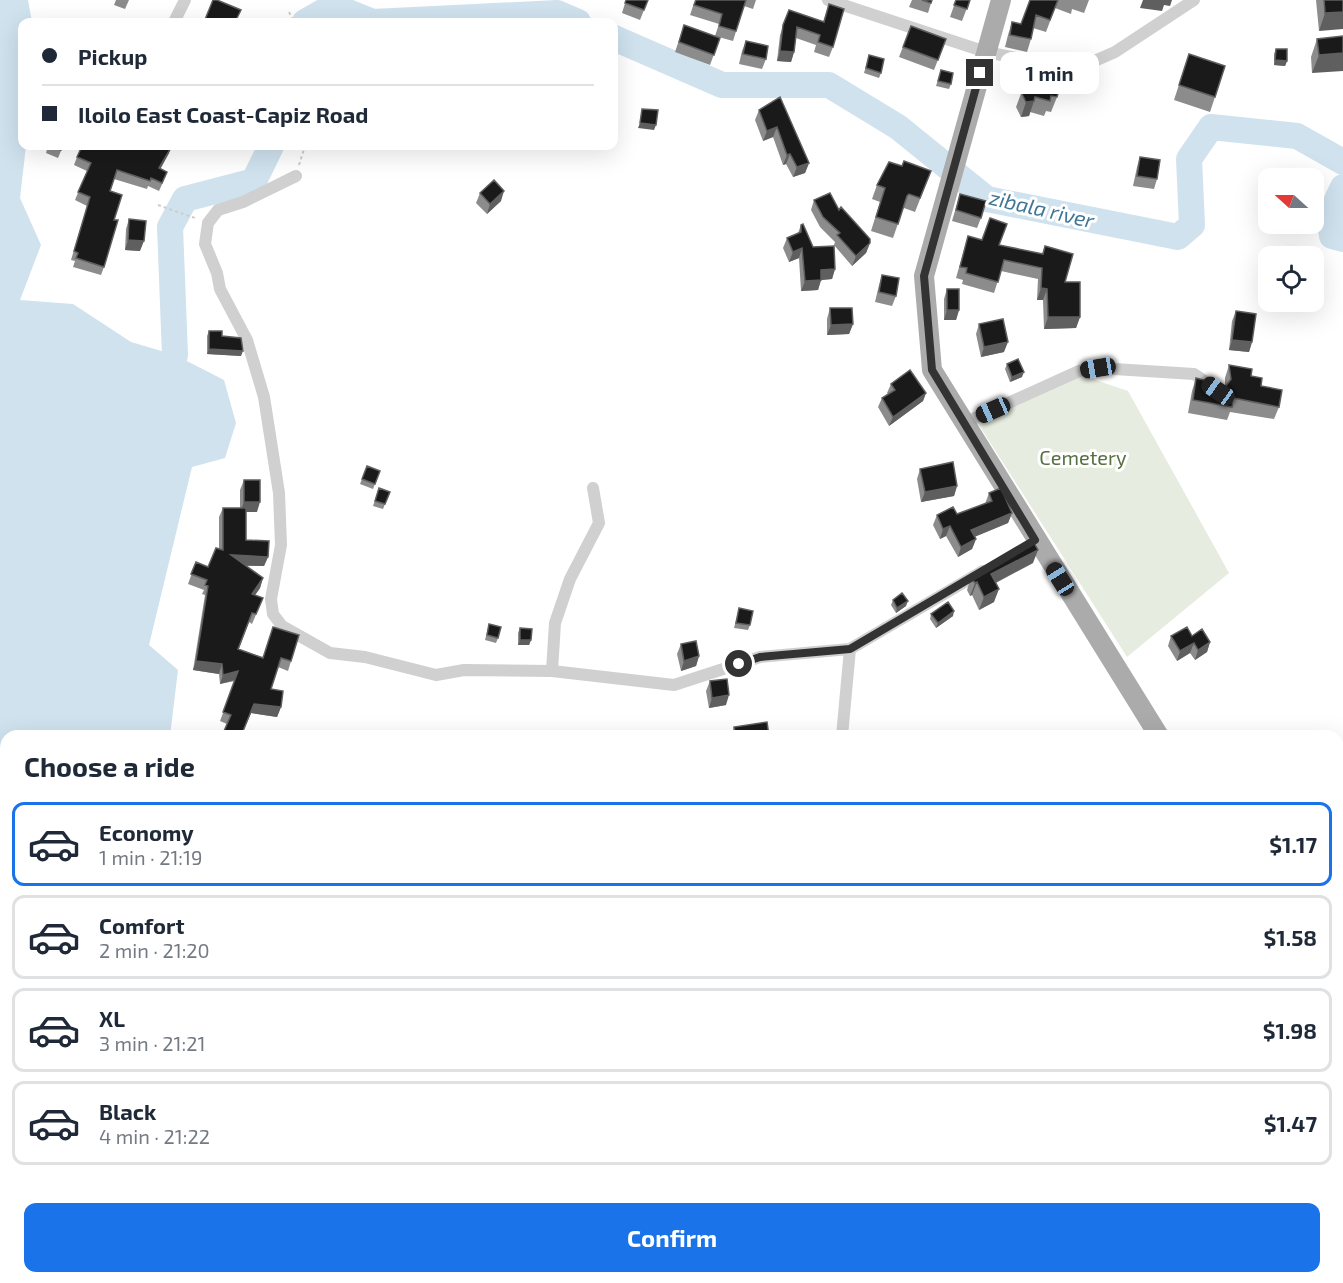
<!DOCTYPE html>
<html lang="en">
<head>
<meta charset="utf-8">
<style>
  :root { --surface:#fff; --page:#f2f2f3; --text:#1f2937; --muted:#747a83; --line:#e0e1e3; --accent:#1a73e8 }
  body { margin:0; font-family:"Exo 2",sans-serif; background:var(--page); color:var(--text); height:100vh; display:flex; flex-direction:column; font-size:22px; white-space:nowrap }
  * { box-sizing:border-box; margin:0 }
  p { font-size:20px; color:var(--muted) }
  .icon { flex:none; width:33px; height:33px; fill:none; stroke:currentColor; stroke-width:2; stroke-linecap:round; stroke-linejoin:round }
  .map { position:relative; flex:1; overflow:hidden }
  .drawer { position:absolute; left:0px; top:730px; width:1344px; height:554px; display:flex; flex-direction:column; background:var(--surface); border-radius:18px 18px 0 0; box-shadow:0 6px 24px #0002 }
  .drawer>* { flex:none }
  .hud { position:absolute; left:18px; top:18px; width:600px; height:132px; border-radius:12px; box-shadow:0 6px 24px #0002; display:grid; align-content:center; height:132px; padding:0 24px; background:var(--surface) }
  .needle { width:39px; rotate:291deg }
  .tools { position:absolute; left:1258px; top:168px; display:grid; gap:12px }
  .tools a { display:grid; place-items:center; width:66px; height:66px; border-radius:12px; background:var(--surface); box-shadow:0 6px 24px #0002; font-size:30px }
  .end { position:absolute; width:27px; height:27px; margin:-14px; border:8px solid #333; background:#fff; box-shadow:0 0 0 3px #fff }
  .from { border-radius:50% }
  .bubble { position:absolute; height:42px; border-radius:12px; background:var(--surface); box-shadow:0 6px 24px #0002; font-size:20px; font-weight:700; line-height:42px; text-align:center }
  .car { position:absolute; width:18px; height:36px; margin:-18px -9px; border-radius:8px; box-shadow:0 0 4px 2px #0007; background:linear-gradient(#222 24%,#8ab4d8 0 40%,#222 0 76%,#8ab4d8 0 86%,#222 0) }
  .hud b { display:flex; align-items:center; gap:21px; height:57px; font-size:22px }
  .hud b+b { border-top:2px solid var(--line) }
  .hud i { width:15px; height:15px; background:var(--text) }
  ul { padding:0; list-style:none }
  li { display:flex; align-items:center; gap:18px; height:84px; margin:0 12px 9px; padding:0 12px; border:3px solid var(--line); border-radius:12px }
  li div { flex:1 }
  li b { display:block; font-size:22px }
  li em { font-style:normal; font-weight:700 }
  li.on { border-color:var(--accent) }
  li>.icon { width:54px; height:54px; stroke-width:1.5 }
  h2 { padding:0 24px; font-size:27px; line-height:72px }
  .cta { display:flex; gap:12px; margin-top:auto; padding:12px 24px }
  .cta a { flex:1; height:69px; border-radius:12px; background:var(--accent); color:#fff; font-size:24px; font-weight:700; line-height:69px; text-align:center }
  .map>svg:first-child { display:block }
</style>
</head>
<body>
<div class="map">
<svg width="1343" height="1283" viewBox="0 0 1343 1283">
  <rect width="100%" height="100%" fill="#fff"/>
  <path fill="#e6ecdf" d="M1081 375 1128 391 1229 573 1127 657 977 422Z"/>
  <path fill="#cfe2ee" d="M0 0H28L32 22H22V146H26L20 198 41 245 20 300 73 304 131 342 175 355 224 380 236 423 225 458 192 467 149 645 178 670 170 736H6V1278H621L622 1283H0Z"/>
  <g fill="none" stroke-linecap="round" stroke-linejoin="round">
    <path stroke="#cfe2ee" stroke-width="26" d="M305 22 333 6 373 22 557 13 578 22
      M614 38 722 85H829L898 127 987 199 1178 237 1192 225 1189 159 1211 127 1297 136 1343 162
      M1343 187C1335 203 1328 218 1332 236L1343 239
      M175 355 170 227 185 199 254 181 271 146"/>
    <path stroke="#cdcdcd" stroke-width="2" stroke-dasharray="3 3" stroke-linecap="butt" d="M289 12 294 22
      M299 165 305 146
      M158 205 195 218"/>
    <path stroke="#d0d0d0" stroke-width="12" d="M828 0 986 52 1027 60 1053 61 1083 66 1115 52 1194 0
      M174 22 185 0
      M296 176 243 202 218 210 208 223 205 244 217 273 220 289 247 340 264 397 279 493 281 545 271 599 273 614 282 626 330 653 365 657 436 675 464 670 552 671 674 685 760 657 850 649
      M964 423 1079 371 1098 368 1194 374 1215 388
      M552 671 555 623 570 579 599 523 593 488
      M842 736 850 649 983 571
      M922 1278 924 1283"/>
    <path stroke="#bdbdbd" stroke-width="16" d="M1338 803H1343"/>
    <path stroke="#ababab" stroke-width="20" d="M1001 0 924 276 932 370 1159 736
      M1338 1036 1343 1044"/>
  </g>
  <path fill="#8c8c8c" d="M116 0H129L125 9 114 5Z
    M626 0H648L640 20 622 13Z
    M695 0H756L753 9 744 6 733 41 715 36 719 24 690 15Z
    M912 0H932L928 13 909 7Z
    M956 0H970L962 21 950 17Z
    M1030 0H1089L1084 13 1072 9 1071 14 1055 8 1046 32 1033 28 1031 39 1027 52 1005 47 1008 35 1012 22 1021 24Z
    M1316 0H1343L1319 31Z
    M829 4 833 47 829 57 814 52 816 45 796 38 794 52 791 62 777 61 780 35 789 10 823 22Z
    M684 25 720 38 710 65 675 52Z
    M911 26 946 39 934 70 899 57Z
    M1343 36 1312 73 1311 57 1317 39Z
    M746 41 766 59 762 69 739 64 742 51Z
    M1276 49 1287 61 1285 66 1274 65V54Z
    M1189 54 1215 97 1210 112 1174 100Z
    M869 55 881 73 879 78 864 73Z
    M941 70 951 84 949 89 936 86Z
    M1023 74 1053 80 1057 97 1051 112 1046 111 1044 116 1030 112 1029 116 1021 117 1016 107 1022 91 1018 89Z
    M780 97 809 163 805 173 793 177 786 164 783 165 773 137 763 141 755 120 759 110Z
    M48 146H63L58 158 46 153Z
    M169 153 160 169 164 180 159 191 148 186 147 189 114 179 110 191 114 220 104 267 101 275 73 267 75 261 71 260 87 206 75 200 87 171 74 165 77 157Z
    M1140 157 1157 179 1154 189 1133 186 1137 167Z
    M902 166 931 171 915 212 904 208 903 209 893 238 871 231 880 202 872 199 877 185Z
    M480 193 501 201 487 214 476 203Z
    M960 194 981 218 977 228 952 221Z
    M814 200 839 210 870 243 866 253 852 266 834 245 835 242 820 227 811 210Z
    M129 219 140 251 125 250 126 229Z
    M801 225 813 247 835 269 832 279 821 280 818 290 801 291 799 258 789 262 783 248 787 238 798 233Z
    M968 236 999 245 1042 254 1045 246 1065 282 1080 317 1076 328 1044 329 1043 300H1037L1038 279 1001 271 994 293 962 284 963 280 956 278Z
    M882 275 896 296 892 306 875 302 879 285Z
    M947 289 959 310 956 320H944V299Z
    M830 308 853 324 849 334 827 335V319Z
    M1236 311 1252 342 1249 352 1229 350 1232 321Z
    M979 324 1004 352 981 357 976 334Z
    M209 331 222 336 241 356 207 354V336Z
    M1007 364 1022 377 1010 382 1005 369Z
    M1229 365 1251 376 1261 386 1279 407 1274 419 1230 412 1227 420 1188 413 1192 391 1196 378 1225 386V378Z
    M891 384 926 393 923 401 889 426 878 407 882 398 888 394 887 393Z
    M367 466 380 471 373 489 360 484Z
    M920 469 957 486 954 496 921 502 917 479Z
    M244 480 257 512H246V540L268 557 264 566H245L263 578 260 588 255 595 263 598 252 624 249 622 239 649 262 657 299 635 288 671 278 667 271 689 281 707 277 717 251 713 241 736H222L227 724 220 721 235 681 220 684 219 674 193 670 205 595 202 594 204 590 188 584 196 562 208 567 219 549V517L223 508H240V490Z
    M379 488 390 492 383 509 373 506Z
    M989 493 1012 513 1008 523 974 537 976 539 972 549 958 557 946 536 940 539 933 525 937 515 957 514 985 504Z
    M1033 563 996 583 994 602 979 610 972 595 970 596 967 590 971 577Z
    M893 600 906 606 896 613 891 605Z
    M739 608 750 625 748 630 734 628Z
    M931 614 953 616 936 628 930 619Z
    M489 624 498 638 496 643 485 640Z
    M520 628 531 640 529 645H518V633Z
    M1171 636H1192L1210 642 1207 652 1195 660 1190 653 1177 661 1168 646Z
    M681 644 699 656 696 666 681 671 677 654Z
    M710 681 726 705 709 708 706 691Z
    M734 727 769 736H731Z
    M1338 869 1343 870V952L1338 954Z"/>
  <path fill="#5f5f5f" d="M1143 0H1172L1170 6 1164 5 1162 11 1140 8Z
    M1343 12V29L1319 31 1325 13Z
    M780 51 794 52 791 62 777 61Z
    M1343 53V71L1312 73 1319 55Z
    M1275 60 1287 61 1285 66 1274 65Z
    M1034 101 1029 116 1021 117 1026 102Z
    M640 123 656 125 654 130 638 128Z
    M777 127 773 137 763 141 767 131Z
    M172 146 169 153 156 177 159 168Z
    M790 154 786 164 783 165 787 155Z
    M809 163 805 173 793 177 797 167Z
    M504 191 501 201 487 214 490 204Z
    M128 240 144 241 140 251 125 250Z
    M870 243 866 253 852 266 856 256Z
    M802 248 799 258 789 262 793 252Z
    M835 269 832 279 821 280 818 290 801 291 805 281 821 270Z
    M1041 288 1047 289 1043 300H1037Z
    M947 310H959L956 320H944Z
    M1048 317H1080L1076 328 1044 329Z
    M853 324 849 334 827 335 831 325Z
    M1232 340 1252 342 1249 352 1229 350Z
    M1008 342 1004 352 981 357 984 347Z
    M209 349 243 351 241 356 207 354Z
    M1024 372 1022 377 1010 382 1012 377Z
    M926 393 923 401 889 426 893 417Z
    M957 486 954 496 921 502 925 492Z
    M244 502H260L257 512H240Z
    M1012 513 1008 523 967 540 971 530Z
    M950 526 946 536 940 539 943 529Z
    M976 539 972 549 958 557 961 547Z
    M1038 550 1033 563 987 587 991 574Z
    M231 555 268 557 264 566 228 565Z
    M263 578 260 588 249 604 252 594Z
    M977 582 972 595 970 596 975 583Z
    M999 589 994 602 979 610 984 597Z
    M908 601 906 606 896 613 897 608Z
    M954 611 953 616 936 628 938 623Z
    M520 640H531L529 645H518Z
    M1210 642 1207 652 1195 660 1198 650Z
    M1194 643 1190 653 1177 661 1180 651Z
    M699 656 696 666 681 671 684 661Z
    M196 661 222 664 219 674 193 670Z
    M238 671 235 680 220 684 223 675Z
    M729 695 726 705 709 708 712 698Z
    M254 704 281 707 277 717 251 713 241 736Z
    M1343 942V952L1338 954Z"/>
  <path fill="#1a1a1a" stroke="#5f5f5f" stroke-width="1.5" d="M213 0H217L241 10 235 22H204Z
    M626 0H648L644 10 625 3Z
    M696 0H746L736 31 719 26 722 14 694 5Z
    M922 0H932L931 3Z
    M956 0H970L967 9 954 5Z
    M1030 0H1058L1050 20 1036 15 1031 39 1010 35 1012 22 1021 24Z
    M1324 0H1343V12L1325 13Z
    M829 4 844 9 833 47 818 42 820 35 797 27 794 52 780 51 783 25 789 10 824 22Z
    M684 25 720 38 714 55 679 42Z
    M911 26 946 39 938 60 903 47Z
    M1343 36V53L1319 55 1317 39Z
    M746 41 768 46 766 59 743 54Z
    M1276 49H1287V61L1275 60Z
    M1189 54 1225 66 1215 97 1179 85Z
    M869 55 884 59 881 73 866 68Z
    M1032 55 1058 63 1053 80 1061 83 1057 97 1051 96 1050 101 1035 97 1034 101 1026 102 1021 92 1031 77 1023 74Z
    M941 70 953 73 951 84 938 81Z
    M780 97 809 163 797 167 790 154 787 155 777 127 767 131 759 110Z
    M642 109 658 110 656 125 640 123Z
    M51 146H63L61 150Z
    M82 146H172L159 168 167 172 162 183 151 178 150 181 117 170 110 191 122 195 114 220H118L104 267 76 258 78 253 74 251 90 197 78 192 91 163 77 157Z
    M1140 157 1160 160 1157 179 1137 176Z
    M904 161 931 171 920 198 909 194 907 196 898 224 876 217 885 188 877 185 889 162 902 166Z
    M494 180 504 191 490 204 480 193Z
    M830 193 839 210 841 207 870 239V243L856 256 837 235 840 233 823 217 814 200Z
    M960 194 986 201 981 218 956 210Z
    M990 218 1007 224 999 245 1043 254 1045 246 1073 254 1065 282H1080V317H1048L1047 289 1041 288 1042 268 1004 260 998 282 966 273 967 268 960 267 968 236 982 240Z
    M129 219 146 221 144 241 128 240Z
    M803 224 813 247 834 246 835 269 821 270V280L805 281 802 248 793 252 787 238 801 232V225Z
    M882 275 899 278 896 296 879 292Z
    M947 289H959V310H947Z
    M830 308H852L853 324 831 325Z
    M1236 311 1256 314 1252 342 1232 340Z
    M1003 319 1008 342 984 347 979 324Z
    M209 331H222V336L241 338 243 351 209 349Z
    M1018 359 1024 372 1012 377 1007 364Z
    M1229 365 1252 369 1251 376 1262 378 1261 386 1282 390 1279 407 1233 398 1232 407 1193 400 1196 378 1226 386 1231 379Z
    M910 370 926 393 893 417 882 398 895 390 891 384Z
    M953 462 957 486 925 492 920 469Z
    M367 466 380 471 375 484 362 479Z
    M244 480H260V502H244Z
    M379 488 390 492 385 504 375 501Z
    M1001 488 1012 513 971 530 976 539 961 547 950 526 943 529 937 515 953 507 957 514 992 501 989 493Z
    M223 508H246V540L269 541 268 557 231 555 263 578 252 594 263 598 256 614 252 613 238 649 263 658 273 627 299 635 291 661 281 658 271 689 283 691 281 707 254 704 241 736H238L224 731 231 715 223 712 238 671 223 675 222 664 196 661 208 586 205 585 207 580 191 574 196 562 208 567 216 548 223 550Z
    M1033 541 1038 550 991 574 999 589 984 597 977 582 975 583 971 577Z
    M902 593 908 601 897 608 893 600Z
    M948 602 954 611 938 623 931 614Z
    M739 608 753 611 750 625 736 623Z
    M489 624 501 627 498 638 487 635Z
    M1187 627 1192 636 1202 629 1210 642 1198 650 1194 643 1180 651 1171 636Z
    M520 628 532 629 531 640H520Z
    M696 641 699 656 684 661 681 644Z
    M727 679 729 695 712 698 710 681Z
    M767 722 769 736H736L734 727Z
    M1342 867 1343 870V942L1338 931V869Z
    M701 1278H723L724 1283H702Z"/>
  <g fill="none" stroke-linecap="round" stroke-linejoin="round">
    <path stroke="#333" stroke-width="8" d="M739 664 760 657 850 649 1035 540 932 370 924 276 980 73"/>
  </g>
  <g text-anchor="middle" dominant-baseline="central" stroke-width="6" stroke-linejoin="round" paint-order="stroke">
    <g font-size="20" fill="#56703f" stroke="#fff">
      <text x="1083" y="457">Cemetery</text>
    </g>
    <g font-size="21" font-style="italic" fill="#3f7597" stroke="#fff">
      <text transform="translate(1042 208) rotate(13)">zibala river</text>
    </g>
  </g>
</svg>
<div class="tools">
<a><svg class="needle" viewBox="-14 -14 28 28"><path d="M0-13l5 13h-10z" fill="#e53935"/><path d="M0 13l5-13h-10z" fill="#747a83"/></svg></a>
<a><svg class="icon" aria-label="locate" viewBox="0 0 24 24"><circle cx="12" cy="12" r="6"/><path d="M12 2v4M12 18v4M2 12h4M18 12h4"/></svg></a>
</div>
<i class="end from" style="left:739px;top:664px"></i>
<i class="end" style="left:980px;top:73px"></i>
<div class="bubble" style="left:1000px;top:52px;width:99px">1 min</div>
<i class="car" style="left:1098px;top:368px;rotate:261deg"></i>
<i class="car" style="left:1218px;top:391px;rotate:305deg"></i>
<i class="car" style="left:993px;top:410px;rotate:246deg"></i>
<i class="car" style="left:1060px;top:579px;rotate:328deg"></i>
<div class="hud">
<b><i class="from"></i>Pickup</b>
<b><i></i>Iloilo East Coast-Capiz Road</b>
</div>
<section class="drawer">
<h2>Choose a ride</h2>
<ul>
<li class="on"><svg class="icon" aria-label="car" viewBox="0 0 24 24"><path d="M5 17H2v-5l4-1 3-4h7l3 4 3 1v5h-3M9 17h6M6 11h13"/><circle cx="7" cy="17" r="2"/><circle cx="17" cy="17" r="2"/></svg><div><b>Economy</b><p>1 min · 21:19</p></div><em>$1.17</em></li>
<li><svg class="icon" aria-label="car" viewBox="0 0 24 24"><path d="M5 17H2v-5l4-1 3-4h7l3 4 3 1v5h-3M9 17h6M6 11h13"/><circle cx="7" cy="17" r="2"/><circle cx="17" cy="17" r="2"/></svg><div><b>Comfort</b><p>2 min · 21:20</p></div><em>$1.58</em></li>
<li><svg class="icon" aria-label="car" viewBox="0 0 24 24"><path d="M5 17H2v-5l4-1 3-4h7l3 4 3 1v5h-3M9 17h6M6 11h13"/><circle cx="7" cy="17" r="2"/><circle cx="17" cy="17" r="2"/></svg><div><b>XL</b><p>3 min · 21:21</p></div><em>$1.98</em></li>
<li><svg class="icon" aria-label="car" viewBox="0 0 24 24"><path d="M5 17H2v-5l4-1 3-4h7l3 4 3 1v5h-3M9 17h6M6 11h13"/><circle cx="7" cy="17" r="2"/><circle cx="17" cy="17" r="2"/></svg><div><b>Black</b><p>4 min · 21:22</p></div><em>$1.47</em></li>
</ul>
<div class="cta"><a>Confirm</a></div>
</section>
</div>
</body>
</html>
